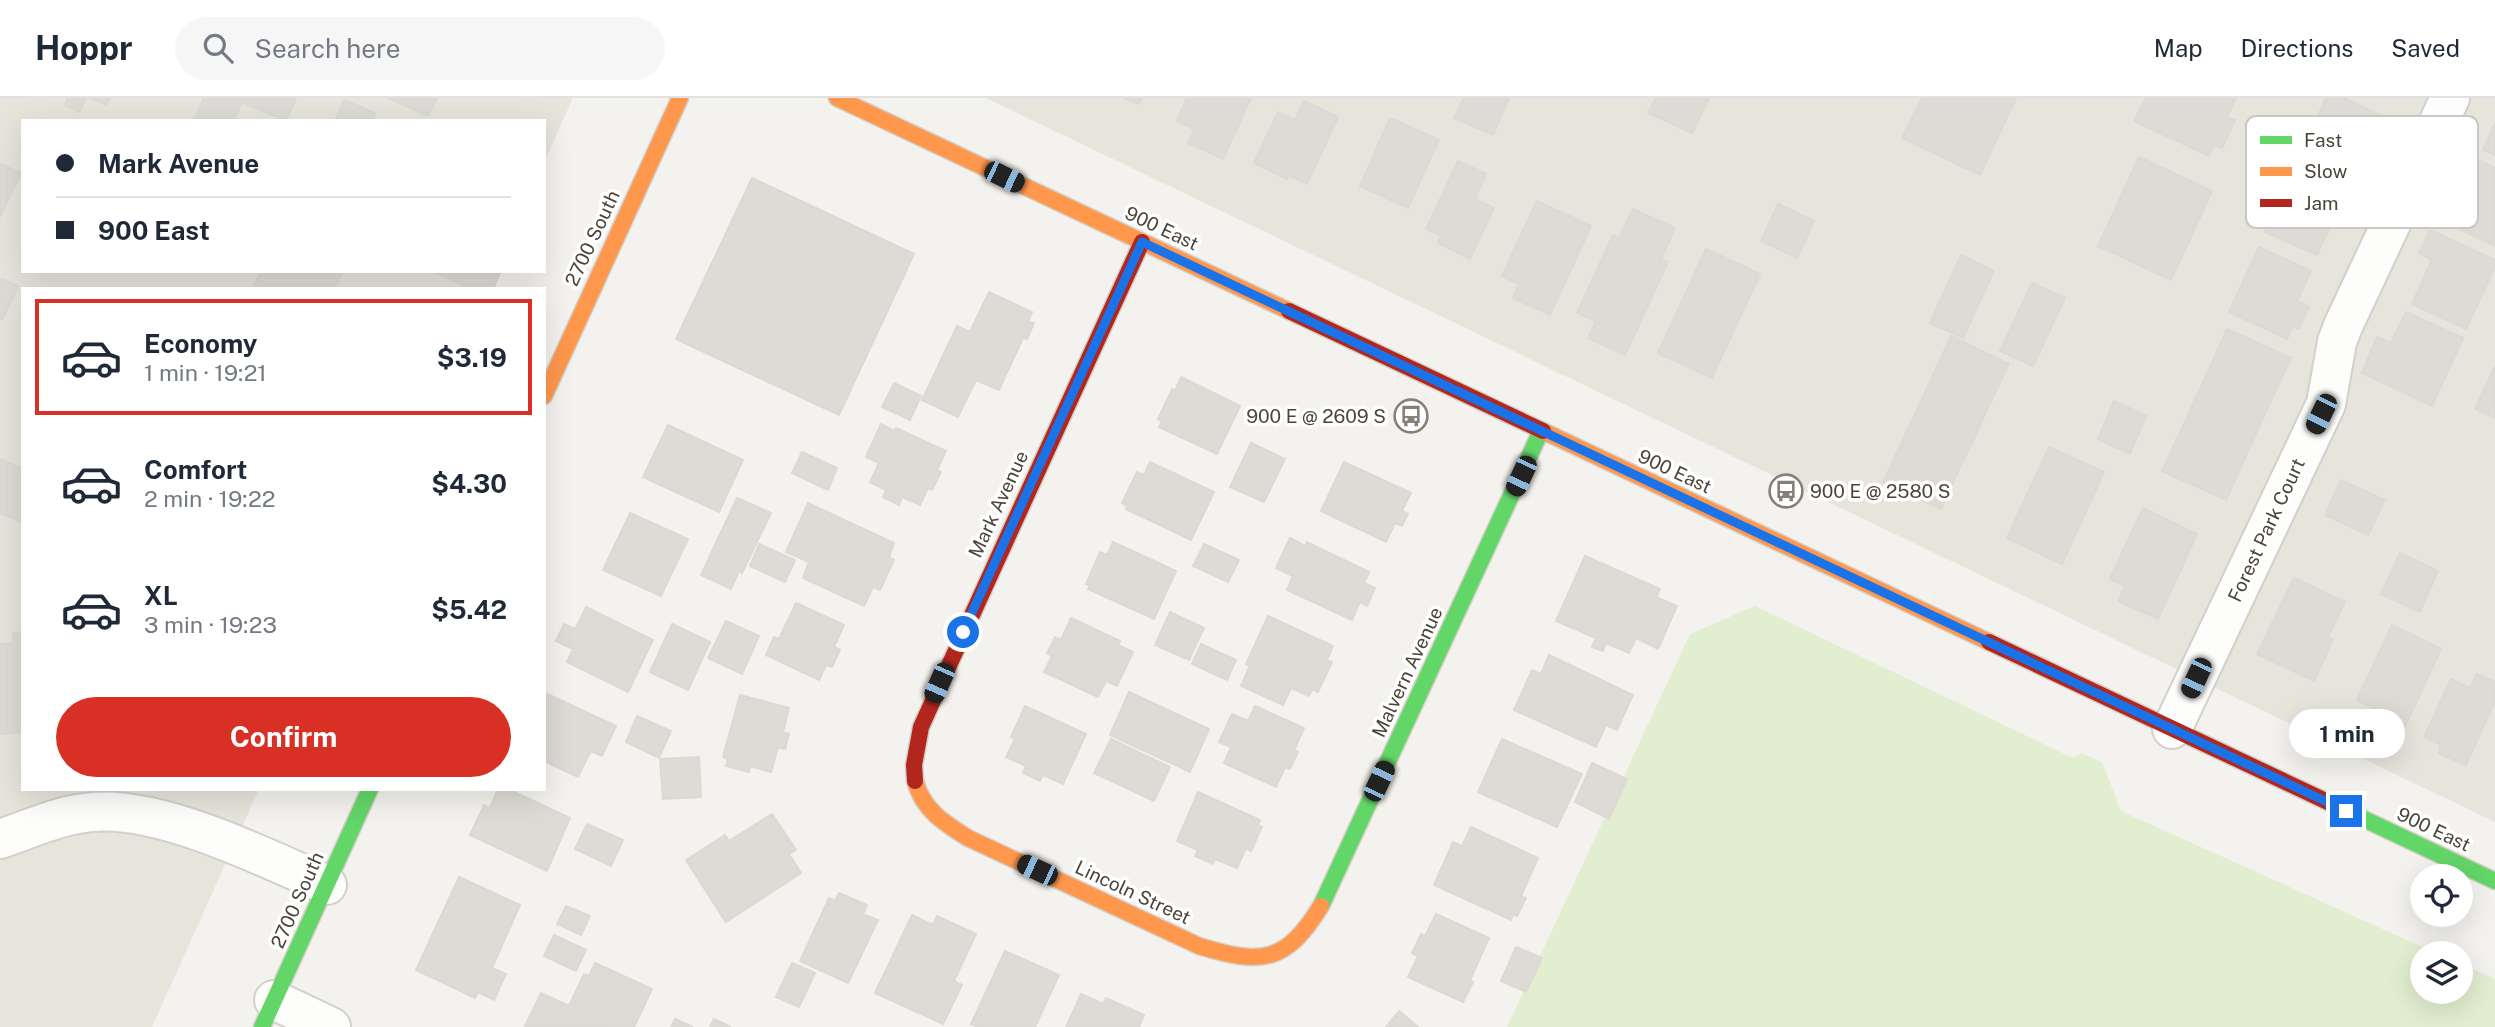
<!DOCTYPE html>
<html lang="en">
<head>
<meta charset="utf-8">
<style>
  :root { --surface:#fff; --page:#f6f6f7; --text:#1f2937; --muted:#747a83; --line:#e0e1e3; --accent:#d93025 }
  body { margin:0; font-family:"Public Sans",sans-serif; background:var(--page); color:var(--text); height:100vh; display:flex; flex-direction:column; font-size:26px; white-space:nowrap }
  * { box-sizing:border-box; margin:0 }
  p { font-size:23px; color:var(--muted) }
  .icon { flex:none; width:38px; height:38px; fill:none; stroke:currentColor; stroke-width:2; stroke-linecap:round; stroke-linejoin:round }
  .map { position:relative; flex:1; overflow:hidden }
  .panel { position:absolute; left:21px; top:189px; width:525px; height:504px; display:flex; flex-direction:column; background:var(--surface); border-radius:0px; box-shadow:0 7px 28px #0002 }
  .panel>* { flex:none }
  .top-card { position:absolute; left:21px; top:21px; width:525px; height:154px; border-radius:0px; box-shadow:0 7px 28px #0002; display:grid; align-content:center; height:154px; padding:0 35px; background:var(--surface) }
  .buttons { position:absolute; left:2410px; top:766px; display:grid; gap:14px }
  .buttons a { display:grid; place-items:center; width:63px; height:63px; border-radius:50%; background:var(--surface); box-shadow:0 7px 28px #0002; font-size:35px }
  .end { position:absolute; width:32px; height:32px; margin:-16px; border:9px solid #1a73e8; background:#fff; box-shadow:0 0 0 4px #fff }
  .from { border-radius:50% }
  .bubble { position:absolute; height:49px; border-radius:24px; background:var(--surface); box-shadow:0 7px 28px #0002; font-size:23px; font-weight:700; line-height:49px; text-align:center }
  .car { position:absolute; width:21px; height:42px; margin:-21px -10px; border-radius:9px; box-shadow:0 0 5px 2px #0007; background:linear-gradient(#222 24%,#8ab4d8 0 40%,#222 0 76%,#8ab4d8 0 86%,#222 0) }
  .top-card b { display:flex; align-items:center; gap:24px; height:66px; font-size:26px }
  .top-card b+b { border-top:2px solid var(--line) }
  .top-card i { width:18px; height:18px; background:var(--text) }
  ul { padding:12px 0 0; list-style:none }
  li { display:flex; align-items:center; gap:21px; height:116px; margin:0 14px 10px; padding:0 21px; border:4px solid transparent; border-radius:0px }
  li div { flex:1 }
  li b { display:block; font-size:26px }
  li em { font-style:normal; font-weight:700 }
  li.on { border-color:var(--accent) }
  li>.icon { width:63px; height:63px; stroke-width:1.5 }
  .cta { display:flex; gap:14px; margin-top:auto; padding:14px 35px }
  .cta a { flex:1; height:80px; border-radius:42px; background:var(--accent); color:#fff; font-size:28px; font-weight:700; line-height:80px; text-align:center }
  header { display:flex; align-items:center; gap:42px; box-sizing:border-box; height:98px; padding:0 35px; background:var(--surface); border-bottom:2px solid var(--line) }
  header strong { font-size:33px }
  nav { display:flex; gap:38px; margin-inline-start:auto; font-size:24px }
  .search { width:490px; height:63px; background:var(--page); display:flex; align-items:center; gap:18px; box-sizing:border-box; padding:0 24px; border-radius:38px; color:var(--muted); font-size:26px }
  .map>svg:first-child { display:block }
</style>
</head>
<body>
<header>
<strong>Hoppr</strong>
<div class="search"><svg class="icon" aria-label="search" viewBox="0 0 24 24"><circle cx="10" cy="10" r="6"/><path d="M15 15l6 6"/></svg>Search here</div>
<nav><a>Map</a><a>Directions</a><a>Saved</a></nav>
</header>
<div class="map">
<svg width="2495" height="929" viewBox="0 0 2495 929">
  <rect width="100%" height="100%" fill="#f4f2ee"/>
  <path fill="#e7e4dc" d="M0 0H573L544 64V23H23V173H495L487 191H23V691H259L152 929H0Z
    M986 0H2495V724Z"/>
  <path fill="#e1eecf" d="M1755 508 2073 660 2082 655 2102 664 2121 713 2438 856H2422V894H2460L2461 866 2495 881V929H1507L1690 536Z"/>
  <path fill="#dedbd6" stroke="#dcd9d4" stroke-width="2" d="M68 0H86L79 14 65 7Z
    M91 0H110L106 7Z
    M204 0H244L233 23H194Z
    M246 0H296L286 23 244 5Z
    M389 0H437L428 18Z
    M1125 0H1142L1139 6Z
    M1187 0H1251L1223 61 1188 45 1195 31 1177 23Z
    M1464 0H1509L1493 37 1454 20Z
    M1656 0H1709L1692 35 1648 15Z
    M1922 0H2016L1980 77 1902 40Z
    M2146 0H2236L2227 19 2235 22 2222 50 2214 47 2209 58 2134 23Z
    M2326 0H2344L2382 18 2366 51 2383 59 2370 86 2301 55Z
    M344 2 375 15 372 23H335Z
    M1304 3 1338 19 1307 86 1289 77 1287 81 1254 65 1278 14 1295 22Z
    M1390 20 1439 42 1408 110 1360 88Z
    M2495 25V57L2483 52Z
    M2139 59 2212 93 2171 182 2098 148Z
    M2476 61 2495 70V148L2436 120 2451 87 2462 92Z
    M1458 63 1486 76 1475 101 1494 110 1470 161 1438 145 1441 138 1426 131Z
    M0 66 21 75 0 119Z
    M2295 69 2362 99 2352 122 2336 116 2317 157 2265 134Z
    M752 80 914 156 839 317 676 241Z
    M1537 103 1591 128 1550 217 1513 200 1519 186 1502 178Z
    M1778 106 1814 123 1797 160 1761 143Z
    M1633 111 1675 130 1661 161 1668 164 1625 257 1588 240 1596 223 1577 215 1613 137 1619 140Z
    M2430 132 2495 162V169L2466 231 2412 206 2432 162 2419 155Z
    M2259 149 2311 173 2297 203 2309 209 2299 231 2293 228 2287 241 2229 214Z
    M1706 151 1760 176 1712 280 1658 255Z
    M1961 157 1994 173 1963 240 1930 225Z
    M261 173H337L342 175 334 191H253Z
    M433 173H501L493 191H471Z
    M2 181 18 188 2 222 0 221V185Z
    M2032 185 2065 200 2033 268 2000 253Z
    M989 194 1032 214 1028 223 1034 225 1027 241 1023 240 999 292 976 282 958 319 922 302 957 228 970 234Z
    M2406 214 2463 240 2432 308 2362 275 2377 239 2391 245Z
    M2227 231 2291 260 2278 288 2215 258Z
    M1951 238 2009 266 1992 301 1935 273Z
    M2215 258 2278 288 2261 324 2198 295Z
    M2495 268V320L2475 311Z
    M1935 273 1992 301 1978 332 1920 305Z
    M1181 279 1240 308 1217 356 1159 329 1162 323 1158 321 1172 291 1175 293Z
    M894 285 921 298 910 322 882 309Z
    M2198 295 2261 324 2245 360 2182 330Z
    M2114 303 2146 318 2130 356 2098 341Z
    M1920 305 1978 332 1960 369 1903 342Z
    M881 326 894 333 896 330 946 353 937 372 941 374 932 392 928 390 920 407 902 399 899 407 883 399 886 392 870 384 879 365 866 359Z
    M668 327 743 362 719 414 643 379Z
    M2182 330 2245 360 2226 402 2162 373Z
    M1903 342 1960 369 1941 411 1883 384Z
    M1251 345 1285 361 1264 404 1230 389Z
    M2049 349 2104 374 2062 466 2007 440Z
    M802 354 837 370 828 392 792 375Z
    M0 361 23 371V420L21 424 0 415Z
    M1150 364 1214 394 1191 442 1126 411 1128 408 1122 405 1137 374 1144 377Z
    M1344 364 1411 395 1402 413 1408 416 1402 428 1395 425 1386 444 1321 413Z
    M2341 382 2385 402 2368 437 2325 417Z
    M737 400 771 415 742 475 739 473 731 491 701 477Z
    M808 405 894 445 889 459 894 462 880 492 873 489 864 508 803 480 809 464 786 454Z
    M2143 410 2197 436 2158 521 2118 503 2125 488 2110 481Z
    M630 415 688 441 661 498 603 472Z
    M1290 440 1305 448 1307 444 1369 474 1364 485 1375 490 1367 508 1360 504 1352 522 1287 492 1293 478 1276 470Z
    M1113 444 1176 473 1154 521 1088 491 1090 487 1086 486 1100 454 1107 457Z
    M759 446 795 462 785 484 750 468Z
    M1204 446 1239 462 1228 484 1193 468Z
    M2400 455 2438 473 2420 514 2381 496Z
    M1585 458 1660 491 1656 499 1677 508 1658 551 1636 540 1629 555 1606 545 1603 553 1592 549 1596 540 1556 523Z
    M2294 480 2345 504 2328 539 2333 541 2314 583 2257 556Z
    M796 505 844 527 834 549 840 552 832 569 826 567 819 582 766 557 774 539 779 541Z
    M586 509 653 542 628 594 567 564 573 551 556 543 564 526 575 531Z
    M1170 514 1204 530 1189 562 1155 547Z
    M1268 518 1333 548 1327 562 1332 564 1318 594 1312 591 1309 598 1291 590 1283 607 1241 588 1250 568 1246 566Z
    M1071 520 1120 543 1118 547 1133 554 1117 588 1106 583 1098 599 1044 574 1052 558 1047 555 1055 539 1061 542Z
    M726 523 759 538 742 576 708 560Z
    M672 526 710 544 688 592 650 574Z
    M2392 527 2441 551 2402 635 2376 623 2381 613 2357 602Z
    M23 534V634L0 636V546L14 545 13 535Z
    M1201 546 1236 562 1227 582 1192 566Z
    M1549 557 1633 597 1617 632 1606 627 1596 649 1514 612 1532 572 1541 576Z
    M2477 576 2495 584V603L2466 667 2438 655 2441 647 2424 639 2451 581 2470 590Z
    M1129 594 1209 631 1190 674 1110 637Z
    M545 595 616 628 602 658 591 653 578 679 544 663Z
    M740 597 789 610 783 634 789 636 785 651 778 649 771 674 750 668 749 674 726 668 728 661 723 659Z
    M1025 608 1086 636 1063 686 1043 677 1040 683 1023 675 1026 668 1006 659 1015 641 1011 639Z
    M1255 608 1304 630 1294 652 1298 654 1290 671 1285 669 1276 689 1224 665 1231 649 1219 644 1232 616 1248 623Z
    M637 618 671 633 659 660 626 644Z
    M1111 641 1170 669 1154 703 1094 675Z
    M1502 641 1582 676 1557 729 1478 694Z
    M699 659 701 699 663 701 660 661Z
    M1592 665 1627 681 1609 721 1575 704Z
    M498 691H508L570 720 547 773 470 737 484 707 490 710Z
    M1198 694 1260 722 1258 727 1262 729 1251 753 1246 750 1237 770 1215 761 1213 766 1195 758 1198 752 1177 743Z
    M772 716 796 752 789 756 801 775 726 824 686 762 725 737 729 743Z
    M587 726 623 742 611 768 575 751Z
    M1471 729 1538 760 1521 798 1526 800 1517 818 1513 816 1511 822 1434 787 1453 744 1462 748Z
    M459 779 520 807 492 870 506 876 494 902 478 894 475 900 416 872Z
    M839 795 867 807 863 816 878 822 848 885 800 863 829 800 835 803Z
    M566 808 590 818 581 837 557 826Z
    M1436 816 1489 840 1470 882 1473 884 1463 904 1408 879 1418 858 1412 855 1421 836 1425 838Z
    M912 817 933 827 937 818 976 836 954 883 962 887 943 926 875 895Z
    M554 837 586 852 576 873 544 858Z
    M1516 849 1542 860 1526 894 1501 883Z
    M1005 853 1059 877 1035 929H978L971 926Z
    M595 865 652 891 634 929 525 928 541 895 569 908 584 876 589 878Z
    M792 865 815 875 799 909 776 899Z
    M1081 896 1103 906 1106 900 1144 917 1139 929H1066Z
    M1399 913 1418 929H1386Z
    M675 921 693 929H671Z
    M714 921 731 929H710Z"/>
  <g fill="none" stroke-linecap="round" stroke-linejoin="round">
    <defs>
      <path id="street" d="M2172 631 2326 306 2337 244 2343 228 2450 0
        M0 741C30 731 61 716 93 714 161 708 264 759 327 787
        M274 902 331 929"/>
      <path id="fast" d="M2330 705 2495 783
        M1321 808 1541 333
        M262 929 370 691"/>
      <path id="slow" d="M837 0 1289 213
        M544 298 680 0
        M1543 333 1989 544
        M915 683C923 712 944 725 968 740L1199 848C1261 867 1285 866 1321 808"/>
      <path id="jam" d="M1289 213 1543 333
        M1989 544 2330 705
        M915 683 914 667 921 629 1142 144"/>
    </defs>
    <use href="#street" stroke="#d2d0cb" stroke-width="42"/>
    <use href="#fast" stroke="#d3cfc5" stroke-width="19"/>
    <use href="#slow" stroke="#d3cfc5" stroke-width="19"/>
    <use href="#jam" stroke="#d3cfc5" stroke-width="19"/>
    <use href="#street" stroke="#fdfdfc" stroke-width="38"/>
    <use href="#fast" stroke="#63d668" stroke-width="16"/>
    <use href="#slow" stroke="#ff974d" stroke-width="16"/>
    <use href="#jam" stroke="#b3261e" stroke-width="16"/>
  </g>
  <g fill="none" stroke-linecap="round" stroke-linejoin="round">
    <path stroke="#1a73e8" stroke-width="9" d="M963 534 1142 144 2346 713"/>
  </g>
  <defs>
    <symbol id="bus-ring" viewBox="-11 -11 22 22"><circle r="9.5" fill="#fff" stroke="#868178" stroke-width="1.5"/><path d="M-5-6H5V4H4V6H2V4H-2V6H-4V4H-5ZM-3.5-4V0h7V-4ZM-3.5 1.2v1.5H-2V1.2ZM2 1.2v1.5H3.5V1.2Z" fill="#868178"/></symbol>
  </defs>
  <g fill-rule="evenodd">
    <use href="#bus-ring" x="1392" y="299" width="38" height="38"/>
    <use href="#bus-ring" x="1767" y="374" width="38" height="38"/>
  </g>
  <g text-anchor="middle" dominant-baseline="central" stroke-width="7" stroke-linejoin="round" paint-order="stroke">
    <g font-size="19" fill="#4b4439" stroke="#fff">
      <text transform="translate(1162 130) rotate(25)">900 East</text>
      <text transform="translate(592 140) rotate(-65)">2700 South</text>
      <text transform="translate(1675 373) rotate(25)">900 East</text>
      <text transform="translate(998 406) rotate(-65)">Mark Avenue</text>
      <text transform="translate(2266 432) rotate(-65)">Forest Park Court</text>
      <text transform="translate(1407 574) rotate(-65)">Malvern Avenue</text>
      <text transform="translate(2434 731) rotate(25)">900 East</text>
      <text transform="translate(1133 794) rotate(25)">Lincoln Street</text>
      <text transform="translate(297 802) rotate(-66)">2700 South</text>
    </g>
    <g font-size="19" fill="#4b4439" stroke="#fff" text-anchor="end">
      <text x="1386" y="318">900 E @ 2609 S</text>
      <text x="1810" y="393" text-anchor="start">900 E @ 2580 S</text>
    </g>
  </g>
  <rect x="2246" y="18" width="232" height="112" rx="10" fill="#fff" stroke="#c9c7c4" stroke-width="2"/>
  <rect x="2260" y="38" width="32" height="8" fill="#63d668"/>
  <rect x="2260" y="69" width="32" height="9" fill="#ff974d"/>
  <rect x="2260" y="101" width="32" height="8" fill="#b3261e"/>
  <g font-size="19" fill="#4b4439">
    <text x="2304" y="49">Fast</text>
    <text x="2304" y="80">Slow</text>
    <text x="2304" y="112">Jam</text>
  </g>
</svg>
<div class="buttons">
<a><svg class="icon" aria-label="locate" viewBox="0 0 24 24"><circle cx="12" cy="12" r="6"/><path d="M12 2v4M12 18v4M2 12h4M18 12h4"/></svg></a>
<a><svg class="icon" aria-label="layers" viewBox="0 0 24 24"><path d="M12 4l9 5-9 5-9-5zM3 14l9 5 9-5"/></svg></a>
</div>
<i class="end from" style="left:963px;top:534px"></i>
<i class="end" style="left:2346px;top:713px"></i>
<div class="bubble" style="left:2289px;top:611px;width:116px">1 min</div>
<i class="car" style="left:1004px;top:79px;rotate:116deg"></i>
<i class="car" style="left:2321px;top:316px;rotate:206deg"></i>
<i class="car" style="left:1521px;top:378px;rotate:205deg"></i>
<i class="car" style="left:2196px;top:580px;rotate:205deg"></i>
<i class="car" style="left:939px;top:585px;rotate:204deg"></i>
<i class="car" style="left:1379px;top:683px;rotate:25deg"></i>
<i class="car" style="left:1037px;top:772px;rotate:295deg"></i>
<div class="top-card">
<b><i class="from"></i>Mark Avenue</b>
<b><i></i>900 East</b>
</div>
<section class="panel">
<ul>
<li class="on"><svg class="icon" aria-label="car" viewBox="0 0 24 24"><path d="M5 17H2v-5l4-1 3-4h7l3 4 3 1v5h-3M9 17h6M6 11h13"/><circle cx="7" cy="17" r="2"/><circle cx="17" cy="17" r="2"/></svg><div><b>Economy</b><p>1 min · 19:21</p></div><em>$3.19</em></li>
<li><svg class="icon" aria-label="car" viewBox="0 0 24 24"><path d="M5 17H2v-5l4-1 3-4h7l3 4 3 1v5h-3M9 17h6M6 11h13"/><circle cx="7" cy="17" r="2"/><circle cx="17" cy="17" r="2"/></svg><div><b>Comfort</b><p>2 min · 19:22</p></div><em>$4.30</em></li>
<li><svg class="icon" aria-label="car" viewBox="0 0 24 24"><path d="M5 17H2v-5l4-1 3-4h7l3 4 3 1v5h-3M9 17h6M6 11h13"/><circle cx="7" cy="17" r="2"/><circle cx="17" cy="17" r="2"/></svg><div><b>XL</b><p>3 min · 19:23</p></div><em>$5.42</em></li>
</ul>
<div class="cta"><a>Confirm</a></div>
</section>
</div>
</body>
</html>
